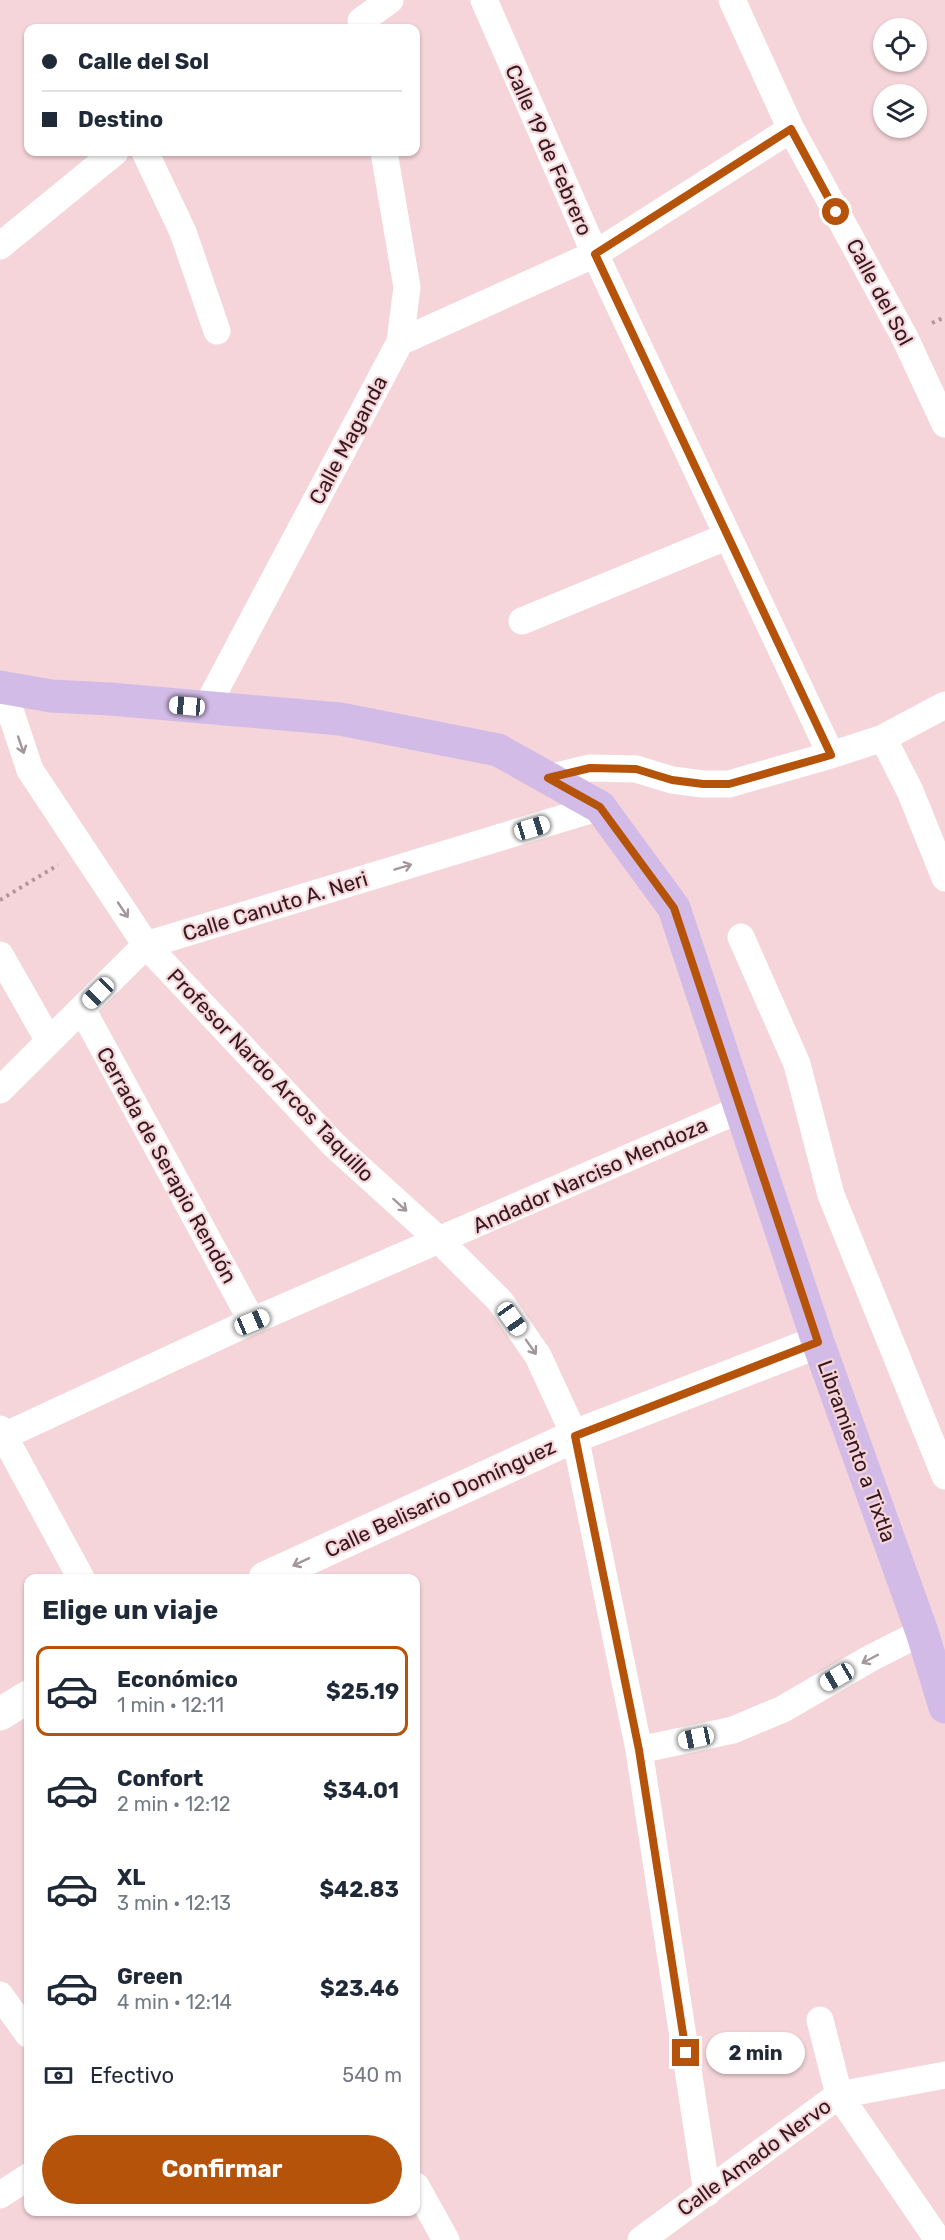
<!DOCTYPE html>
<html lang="es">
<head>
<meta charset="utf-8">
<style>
  :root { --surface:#fff; --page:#f6f6f7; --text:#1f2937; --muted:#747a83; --line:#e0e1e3; --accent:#b45309 }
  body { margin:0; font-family:Rubik,sans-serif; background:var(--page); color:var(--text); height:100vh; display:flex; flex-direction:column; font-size:22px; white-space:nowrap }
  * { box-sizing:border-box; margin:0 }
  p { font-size:20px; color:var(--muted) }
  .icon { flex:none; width:33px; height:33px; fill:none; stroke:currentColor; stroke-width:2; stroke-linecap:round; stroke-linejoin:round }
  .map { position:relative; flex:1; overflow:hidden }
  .sheet { position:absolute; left:24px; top:1574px; width:396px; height:642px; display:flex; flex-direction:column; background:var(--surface); border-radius:12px; box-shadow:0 2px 4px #0004 }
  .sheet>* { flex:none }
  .guide { position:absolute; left:24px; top:24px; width:396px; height:132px; border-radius:12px; box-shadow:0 2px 4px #0004; display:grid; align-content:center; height:132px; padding:0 18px; background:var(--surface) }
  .controls { position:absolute; left:873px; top:18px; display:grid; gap:12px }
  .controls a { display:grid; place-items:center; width:54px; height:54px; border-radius:50%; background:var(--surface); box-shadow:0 2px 4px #0004; font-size:30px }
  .end { position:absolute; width:27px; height:27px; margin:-14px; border:8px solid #b45309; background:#fff; box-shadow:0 0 0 3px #fff }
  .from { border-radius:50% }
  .bubble { position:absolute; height:42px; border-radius:21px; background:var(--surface); box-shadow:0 2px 4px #0004; font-size:20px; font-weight:700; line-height:42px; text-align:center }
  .car { position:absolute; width:18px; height:36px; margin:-18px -9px; border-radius:8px; box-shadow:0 0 4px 2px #0007; background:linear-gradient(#fff 24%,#345 0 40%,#fff 0 76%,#345 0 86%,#fff 0) }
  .guide b { display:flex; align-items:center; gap:21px; height:57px; font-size:22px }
  .guide b+b { border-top:2px solid var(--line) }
  .guide i { width:15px; height:15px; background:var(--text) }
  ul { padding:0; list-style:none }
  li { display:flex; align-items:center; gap:18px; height:90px; margin:0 12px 9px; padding:0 6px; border:3px solid transparent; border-radius:12px }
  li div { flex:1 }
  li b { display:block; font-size:22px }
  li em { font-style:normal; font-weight:700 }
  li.active { border-color:var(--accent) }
  li>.icon { width:54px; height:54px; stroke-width:1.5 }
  h2 { padding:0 18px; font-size:27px; line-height:72px }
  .pay { display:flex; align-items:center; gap:15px; height:66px; padding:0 18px; font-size:22px }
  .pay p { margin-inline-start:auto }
  .primary-button { display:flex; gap:12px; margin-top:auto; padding:12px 18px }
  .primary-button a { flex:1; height:69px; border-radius:36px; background:var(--accent); color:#fff; font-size:24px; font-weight:700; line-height:69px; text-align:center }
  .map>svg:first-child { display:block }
</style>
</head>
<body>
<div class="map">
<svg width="945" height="2240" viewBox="0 0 945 2240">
  <rect width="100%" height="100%" fill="#f5d5d9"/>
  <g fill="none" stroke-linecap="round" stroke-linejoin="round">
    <path stroke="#b4959a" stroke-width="4" stroke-dasharray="3 4.5" stroke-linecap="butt" d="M932 323 945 317
      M0 900 58 865"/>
    <path stroke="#fff" stroke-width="27" d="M484 0 595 254 831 755
      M732 0 791 129 904 336 945 424
      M361 21 390 0
      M145 152 183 232 217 331
      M0 246 115 152
      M400 342 595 254 791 129
      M522 621 728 536
      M3 689 30 770 146 945 334 1145 440 1241 500 1301 538 1356 575 1436 639 1750 707 2193
      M206 708 400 342 407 287 384 152
      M883 738 910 791 945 878
      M548 778 590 768 636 769 672 780 703 784H729L831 755 883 738 945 705
      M741 937 797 1064 831 1195 945 1476
      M0 955 49 1041
      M82 1009 252 1321
      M0 1090 146 945 600 807
      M0 1429 81 1578
      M4 1436 252 1321 741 1109
      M639 1750 733 1730 783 1709 869 1659 922 1632
      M0 1995 28 2034
      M820 2020 839 2095 938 2240
      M416 2186 446 2240
      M0 2195 28 2177
      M641 2240 839 2095 945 2075"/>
    <path stroke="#fff" stroke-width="33" d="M265 1578 575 1436 818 1342
      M0 1714 28 1697"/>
    <path stroke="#d3bbe7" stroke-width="33" d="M0 687 51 696 110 699 340 719 498 750 600 807 674 908 818 1342 922 1632 945 1707"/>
  </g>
  <defs><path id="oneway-shaft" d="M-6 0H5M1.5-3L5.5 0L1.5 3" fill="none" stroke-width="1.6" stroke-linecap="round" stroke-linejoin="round" transform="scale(1.5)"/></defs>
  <g stroke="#a4979a">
    <use href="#oneway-shaft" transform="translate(21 745) rotate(71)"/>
    <use href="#oneway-shaft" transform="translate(403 867) rotate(-17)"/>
    <use href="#oneway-shaft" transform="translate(123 910) rotate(56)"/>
    <use href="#oneway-shaft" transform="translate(400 1205) rotate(42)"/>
    <use href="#oneway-shaft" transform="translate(531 1347) rotate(55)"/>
    <use href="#oneway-shaft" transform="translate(301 1562) rotate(155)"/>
    <use href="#oneway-shaft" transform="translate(870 1659) rotate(152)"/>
  </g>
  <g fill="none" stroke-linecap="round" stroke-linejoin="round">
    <path stroke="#b45309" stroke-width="8" d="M686 2053 639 1750 575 1436 818 1342 674 908 600 807 548 778 590 768 636 769 672 780 703 784H729L831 755 595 254 791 129 836 212"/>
  </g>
  <g text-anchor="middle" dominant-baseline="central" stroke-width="4.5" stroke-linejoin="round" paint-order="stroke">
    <g font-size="21" fill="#34181e" stroke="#f5d5d9">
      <text transform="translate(549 150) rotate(66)">Calle 19 de Febrero</text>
      <text transform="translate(880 292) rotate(62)">Calle del Sol</text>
      <text transform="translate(348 440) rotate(-62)">Calle Maganda</text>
      <text transform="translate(275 906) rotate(-17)">Calle Canuto A. Neri</text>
      <text transform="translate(271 1075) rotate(46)">Profesor Nardo Arcos Taquillo</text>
      <text transform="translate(167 1165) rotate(61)">Cerrada de Serapio Rendón</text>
      <text transform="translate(590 1175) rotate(-24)">Andador Narciso Mendoza</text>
      <text transform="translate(857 1451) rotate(70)">Libramiento a Tixtla</text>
      <text transform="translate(440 1498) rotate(-25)">Calle Belisario Domínguez</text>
      <text transform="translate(754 2157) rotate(-36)">Calle Amado Nervo</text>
    </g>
  </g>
</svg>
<div class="controls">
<a><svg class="icon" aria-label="locate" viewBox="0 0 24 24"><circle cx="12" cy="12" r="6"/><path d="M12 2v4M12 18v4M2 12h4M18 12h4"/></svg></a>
<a><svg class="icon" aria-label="layers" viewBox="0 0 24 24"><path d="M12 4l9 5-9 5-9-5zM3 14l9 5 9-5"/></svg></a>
</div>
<i class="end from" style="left:836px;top:212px"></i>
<i class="end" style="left:686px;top:2053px"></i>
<div class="bubble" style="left:706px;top:2032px;width:99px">2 min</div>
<i class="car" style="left:187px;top:706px;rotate:275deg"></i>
<i class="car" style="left:532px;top:828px;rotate:73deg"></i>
<i class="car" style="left:98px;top:993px;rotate:225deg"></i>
<i class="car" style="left:512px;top:1319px;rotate:145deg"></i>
<i class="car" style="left:252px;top:1322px;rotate:67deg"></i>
<i class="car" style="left:837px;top:1677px;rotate:240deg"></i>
<i class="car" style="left:696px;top:1738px;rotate:258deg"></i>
<div class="guide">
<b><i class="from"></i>Calle del Sol</b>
<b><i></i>Destino</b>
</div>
<section class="sheet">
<h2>Elige un viaje</h2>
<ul>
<li class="active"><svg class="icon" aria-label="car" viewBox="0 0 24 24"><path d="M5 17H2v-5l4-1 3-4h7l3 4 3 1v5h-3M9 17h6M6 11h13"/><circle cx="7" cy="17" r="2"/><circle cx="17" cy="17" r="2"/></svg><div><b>Económico</b><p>1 min · 12:11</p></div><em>$25.19</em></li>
<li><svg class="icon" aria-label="car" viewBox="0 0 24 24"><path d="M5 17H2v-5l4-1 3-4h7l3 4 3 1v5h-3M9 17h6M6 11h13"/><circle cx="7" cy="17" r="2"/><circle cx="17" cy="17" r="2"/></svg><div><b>Confort</b><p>2 min · 12:12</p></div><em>$34.01</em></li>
<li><svg class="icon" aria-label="car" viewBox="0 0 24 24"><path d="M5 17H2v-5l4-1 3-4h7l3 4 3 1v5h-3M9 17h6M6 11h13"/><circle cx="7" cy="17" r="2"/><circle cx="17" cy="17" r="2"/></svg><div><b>XL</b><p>3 min · 12:13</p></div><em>$42.83</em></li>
<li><svg class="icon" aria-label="car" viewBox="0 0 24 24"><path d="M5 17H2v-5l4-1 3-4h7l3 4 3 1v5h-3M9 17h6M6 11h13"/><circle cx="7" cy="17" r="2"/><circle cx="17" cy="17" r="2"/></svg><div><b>Green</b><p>4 min · 12:14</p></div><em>$23.46</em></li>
</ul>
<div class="pay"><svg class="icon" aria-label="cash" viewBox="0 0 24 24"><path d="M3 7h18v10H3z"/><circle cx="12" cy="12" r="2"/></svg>Efectivo<p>540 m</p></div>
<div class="primary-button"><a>Confirmar</a></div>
</section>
</div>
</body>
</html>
